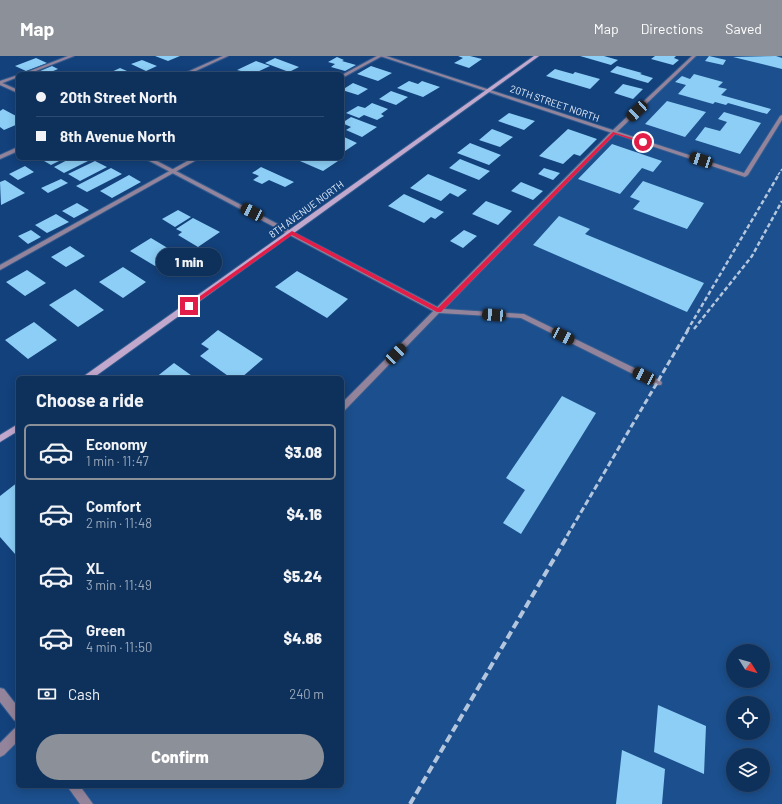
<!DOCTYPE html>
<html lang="en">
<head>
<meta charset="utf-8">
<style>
  :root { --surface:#0e315c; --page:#173962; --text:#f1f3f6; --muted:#9ba9bb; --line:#2e4c72; --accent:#8c9099 }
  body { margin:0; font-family:Barlow,sans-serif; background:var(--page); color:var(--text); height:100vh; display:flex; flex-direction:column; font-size:15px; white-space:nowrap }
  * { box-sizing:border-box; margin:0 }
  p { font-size:13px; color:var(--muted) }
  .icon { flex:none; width:22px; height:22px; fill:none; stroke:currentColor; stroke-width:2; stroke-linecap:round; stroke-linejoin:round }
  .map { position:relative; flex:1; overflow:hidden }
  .side { position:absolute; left:16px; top:320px; width:328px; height:412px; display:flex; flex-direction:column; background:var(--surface); border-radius:6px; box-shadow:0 2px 10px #0003,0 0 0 1px var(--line) }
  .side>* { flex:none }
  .banner { position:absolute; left:16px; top:16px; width:328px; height:88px; border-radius:6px; box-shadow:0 2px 10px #0003,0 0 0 1px var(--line); display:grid; align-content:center; height:88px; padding:0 20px; background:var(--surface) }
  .needle { width:26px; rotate:127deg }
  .controls { position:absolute; left:726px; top:588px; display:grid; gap:8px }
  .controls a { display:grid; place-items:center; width:44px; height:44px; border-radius:50%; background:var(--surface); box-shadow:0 2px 10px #0003,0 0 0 1px var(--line); font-size:20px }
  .end { position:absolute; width:18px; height:18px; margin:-9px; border:5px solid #e11d48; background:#fff; box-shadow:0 0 0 2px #fff }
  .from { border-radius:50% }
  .bubble { position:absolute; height:28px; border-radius:14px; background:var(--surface); box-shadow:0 2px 10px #0003,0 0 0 1px var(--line); font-size:13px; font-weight:800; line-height:28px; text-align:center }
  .car { position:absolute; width:12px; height:24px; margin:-12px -6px; border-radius:5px; box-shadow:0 0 3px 1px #0007; background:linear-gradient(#222 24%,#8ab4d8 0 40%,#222 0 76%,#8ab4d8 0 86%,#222 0) }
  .banner b { display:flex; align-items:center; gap:14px; height:38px; font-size:15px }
  .banner b+b { border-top:1px solid var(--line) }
  .banner i { width:10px; height:10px; background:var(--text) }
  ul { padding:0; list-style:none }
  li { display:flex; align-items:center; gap:12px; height:56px; margin:0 8px 6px; padding:0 12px; border:2px solid transparent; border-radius:6px }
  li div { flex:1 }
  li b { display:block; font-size:15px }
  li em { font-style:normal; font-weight:800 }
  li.selected { border-color:var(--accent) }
  li>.icon { width:36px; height:36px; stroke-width:1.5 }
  h2 { padding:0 20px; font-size:18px; line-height:48px }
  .pay { display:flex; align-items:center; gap:10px; height:44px; padding:0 20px; font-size:15px }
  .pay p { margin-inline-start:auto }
  .cta { display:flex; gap:8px; margin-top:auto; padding:8px 20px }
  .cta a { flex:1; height:46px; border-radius:24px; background:var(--accent); color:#fff; font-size:16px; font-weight:800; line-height:46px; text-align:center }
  header { display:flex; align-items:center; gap:24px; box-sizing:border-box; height:56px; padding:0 20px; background:var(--accent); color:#fff }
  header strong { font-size:19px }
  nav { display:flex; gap:22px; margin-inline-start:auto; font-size:14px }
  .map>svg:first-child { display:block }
</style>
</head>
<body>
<header>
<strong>Map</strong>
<nav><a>Map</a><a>Directions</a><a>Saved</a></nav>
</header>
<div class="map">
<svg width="782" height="748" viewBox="0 0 782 748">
  <rect width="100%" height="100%" fill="#13417b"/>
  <path fill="#1b4f8d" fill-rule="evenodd" d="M694 0H782V748H0V695L18 677V730H342V352L614 76ZM733 595H763V625H733ZM733 647H763V677H733ZM733 699H763V729H733Z"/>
  <path fill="#8ccef6" d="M155 0H180L168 5Z
    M458 0H470L482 3 469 12 454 7 463 2Z
    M580 0H604L618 4 611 9Z
    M655 0H676L674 2 679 4 673 9 651 3Z
    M709 0 726 4 723 9 705 5Z
    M776 0 782 2V13L733 1Z
    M337 1 344 4 342 5 356 9 345 15 331 11 335 8 328 6Z
    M36 2 47 7 26 15 15 10Z
    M275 2 299 11 289 16 265 7Z
    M142 4 157 10 146 15 131 8Z
    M256 5 270 10 253 18 237 14Z
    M52 10 58 13 46 18H33Z
    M371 10 392 17 378 25 357 18Z
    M617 10 642 17 640 18 653 22 648 27 610 16Z
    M120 12 134 18H107Z
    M555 13 573 18 575 16 600 23 590 33 546 20Z
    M694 18 723 26 718 31 727 33 721 39 771 53 767 58 728 47 726 49 715 46 713 48 678 38 686 29 675 26 682 20 690 23Z
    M409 25 418 28 422 25 440 31 423 41 397 32Z
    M353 27 368 33 358 39 342 34Z
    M623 28 643 33 633 43 614 37Z
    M391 35 408 41 396 49 379 43Z
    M667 45 706 56 685 81 645 68Z
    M372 47 388 53 381 58 384 60 377 64 364 59 359 62 346 57 358 50 365 52Z
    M3 53 18 61V68L4 74 0 71V55Z
    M724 56 761 67 740 98 695 84 705 71 720 75 727 66 718 63Z
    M509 57 535 65 524 74 498 65Z
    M351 61 377 71 362 81 346 74 351 71 342 67Z
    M492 73 513 81 500 91 479 84Z
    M568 73 597 83 580 100 574 98 563 108 539 100Z
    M342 80 357 87 345 95 342 94Z
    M470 87 501 99 489 109 457 97Z
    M612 88 662 105 653 116 642 112 620 138 578 123Z
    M39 102H65L51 109Z
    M71 102H94L64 117 54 111Z
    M293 102H331L338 105 323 115Z
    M460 103 490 115 479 124 449 112Z
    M95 105 107 111 80 125 68 118Z
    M25 110 34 116 18 124 9 118Z
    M261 111 294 126 285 131 269 124 262 128 253 124 259 120 252 117Z
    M111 112 122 118 87 136 76 130Z
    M544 112 560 117 553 124 538 118Z
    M428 118 467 134 458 141 450 137 441 145 410 132Z
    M129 119 141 126 112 142 100 135Z
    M61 123 68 127 48 137 41 132Z
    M5 124 25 137 1 149 0 126Z
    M643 125 704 147 687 173 633 153 640 145 630 141Z
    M521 126 543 135 533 144 511 135Z
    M404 138 444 156 435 163 431 161 424 167 388 150Z
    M486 145 512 155 498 169 472 158Z
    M77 147 89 154 74 162 62 155Z
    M178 154 191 161 175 171 162 163Z
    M56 158 69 166 47 177 35 169Z
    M559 160 590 173 585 178 704 227 687 256 533 189Z
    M193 162 220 176 198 191 178 179 182 176 176 173Z
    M31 174 41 181 28 188 18 180Z
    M464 174 477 180 463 192 450 185Z
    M151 182 176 197 155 210 130 195Z
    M70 190 85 200 66 211 51 201Z
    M123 211 146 226 123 242 99 226Z
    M27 214 46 227 25 240 6 226Z
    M297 215 348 243 327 262 275 231Z
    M75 233 104 254 78 271 49 249Z
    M34 266 57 284 28 303 5 284Z
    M218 274 263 303 241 322H231L200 300 209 293 201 288Z
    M174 307 195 322H155Z
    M562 340 596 357 521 478 503 467 525 434 506 422Z
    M18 426V495L15 498 0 481V440Z
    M658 649 706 670 704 718 654 696Z
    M622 694 665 713 662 748H616Z"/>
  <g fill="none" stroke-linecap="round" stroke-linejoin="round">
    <defs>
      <path id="lane" d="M68 0H74L28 18H22Z
        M377 0H382L342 22V19Z
        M692 0H696L616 77 444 253 524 258 661 325 662 327 661 329H655L521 262 439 257 345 354 342 355V347L612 75Z
        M18 19V21L0 28V25Z
        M193 102H200L0 214V209Z
        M18 671V685L4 699 0 701V687L14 673Z"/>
      <path id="street" d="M223 0H228L189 18H183Z
        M380 0H386L744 117 780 60 782 59V64L748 119 745 121Z
        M0 26 18 34V37L0 29Z
        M18 91V95L0 103V99Z
        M144 102H151L441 253 442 255 439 257H437Z
        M0 632 4 633 18 651V666L14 664 0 646Z
        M67 730H80L93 748H80Z"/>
      <path id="secondary" d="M534 0H539L93 322H83L84 320Z
        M18 368V375L0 386V379Z"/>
    </defs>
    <use href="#lane" stroke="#345d90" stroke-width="2"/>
    <use href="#street" stroke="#345d90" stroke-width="2"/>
    <use href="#secondary" stroke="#345d90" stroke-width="2"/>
    <use href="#lane" fill="#94849b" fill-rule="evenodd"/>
    <use href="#street" fill="#94849b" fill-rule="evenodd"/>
    <use href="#secondary" fill="#c2a8cc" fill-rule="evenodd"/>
    <path stroke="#b3c6de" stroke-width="1.5" stroke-dasharray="3.5 1.5" stroke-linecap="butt" d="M778 119 782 113"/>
    <path stroke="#b3c6de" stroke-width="2.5" stroke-dasharray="4.5 2.5" stroke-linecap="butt" d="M694 273 752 200 782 145
      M687 275 779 118"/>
    <path stroke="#b3c6de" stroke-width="3" stroke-dasharray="6 3" stroke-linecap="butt" d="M567 480 688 274"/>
    <path stroke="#b3c6de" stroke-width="4" stroke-dasharray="8 4" stroke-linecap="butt" d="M410 748 568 479"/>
  </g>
  <path fill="#e11d48" d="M613 76 645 86 642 87 615 78 441 256H437L292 179 191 251 186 250 292 175 438 252Z"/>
  <g text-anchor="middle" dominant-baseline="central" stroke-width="4" stroke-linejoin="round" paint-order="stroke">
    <g font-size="10" fill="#e3eefc" stroke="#13417b">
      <text transform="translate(555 47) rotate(19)">20TH STREET NORTH</text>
      <text transform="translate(306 153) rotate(-36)">8TH AVENUE NORTH</text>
    </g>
  </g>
</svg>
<div class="controls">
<a><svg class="needle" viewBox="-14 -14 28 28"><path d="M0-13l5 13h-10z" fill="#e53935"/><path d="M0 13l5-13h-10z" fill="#9ba9bb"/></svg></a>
<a><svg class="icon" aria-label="locate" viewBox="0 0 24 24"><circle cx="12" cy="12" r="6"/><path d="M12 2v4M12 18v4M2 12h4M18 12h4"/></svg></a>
<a><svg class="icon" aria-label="layers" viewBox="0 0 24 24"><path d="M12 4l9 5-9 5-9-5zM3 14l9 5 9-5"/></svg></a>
</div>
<i class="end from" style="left:643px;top:86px"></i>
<i class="end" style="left:189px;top:250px"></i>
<div class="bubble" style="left:156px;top:192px;width:66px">1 min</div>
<i class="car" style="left:637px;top:55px;rotate:227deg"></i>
<i class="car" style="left:701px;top:104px;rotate:288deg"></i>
<i class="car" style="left:252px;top:156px;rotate:297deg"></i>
<i class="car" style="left:494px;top:259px;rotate:274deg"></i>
<i class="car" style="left:563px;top:280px;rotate:116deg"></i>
<i class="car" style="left:396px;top:298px;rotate:45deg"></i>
<i class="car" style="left:644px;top:320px;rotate:296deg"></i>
<div class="banner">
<b><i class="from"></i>20th Street North</b>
<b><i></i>8th Avenue North</b>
</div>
<section class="side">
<h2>Choose a ride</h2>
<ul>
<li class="selected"><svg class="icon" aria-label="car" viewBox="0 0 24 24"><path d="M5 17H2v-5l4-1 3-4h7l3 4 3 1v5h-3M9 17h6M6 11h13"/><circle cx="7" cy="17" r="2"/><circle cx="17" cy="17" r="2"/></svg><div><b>Economy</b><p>1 min · 11:47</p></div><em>$3.08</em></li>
<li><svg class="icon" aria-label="car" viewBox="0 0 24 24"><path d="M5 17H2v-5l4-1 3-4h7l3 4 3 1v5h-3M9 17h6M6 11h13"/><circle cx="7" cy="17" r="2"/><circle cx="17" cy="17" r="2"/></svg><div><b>Comfort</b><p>2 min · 11:48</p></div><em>$4.16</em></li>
<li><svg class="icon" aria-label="car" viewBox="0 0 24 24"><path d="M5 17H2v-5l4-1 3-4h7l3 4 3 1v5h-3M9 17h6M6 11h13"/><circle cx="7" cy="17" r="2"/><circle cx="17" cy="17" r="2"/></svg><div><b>XL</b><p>3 min · 11:49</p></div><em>$5.24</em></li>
<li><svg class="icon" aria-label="car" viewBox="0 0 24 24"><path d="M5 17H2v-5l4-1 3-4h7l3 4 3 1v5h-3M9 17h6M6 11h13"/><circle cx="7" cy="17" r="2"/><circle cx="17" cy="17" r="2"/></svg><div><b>Green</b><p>4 min · 11:50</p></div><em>$4.86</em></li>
</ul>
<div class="pay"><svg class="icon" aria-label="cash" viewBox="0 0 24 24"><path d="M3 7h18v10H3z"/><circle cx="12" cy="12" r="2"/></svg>Cash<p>240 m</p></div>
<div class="cta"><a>Confirm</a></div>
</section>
</div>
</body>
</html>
